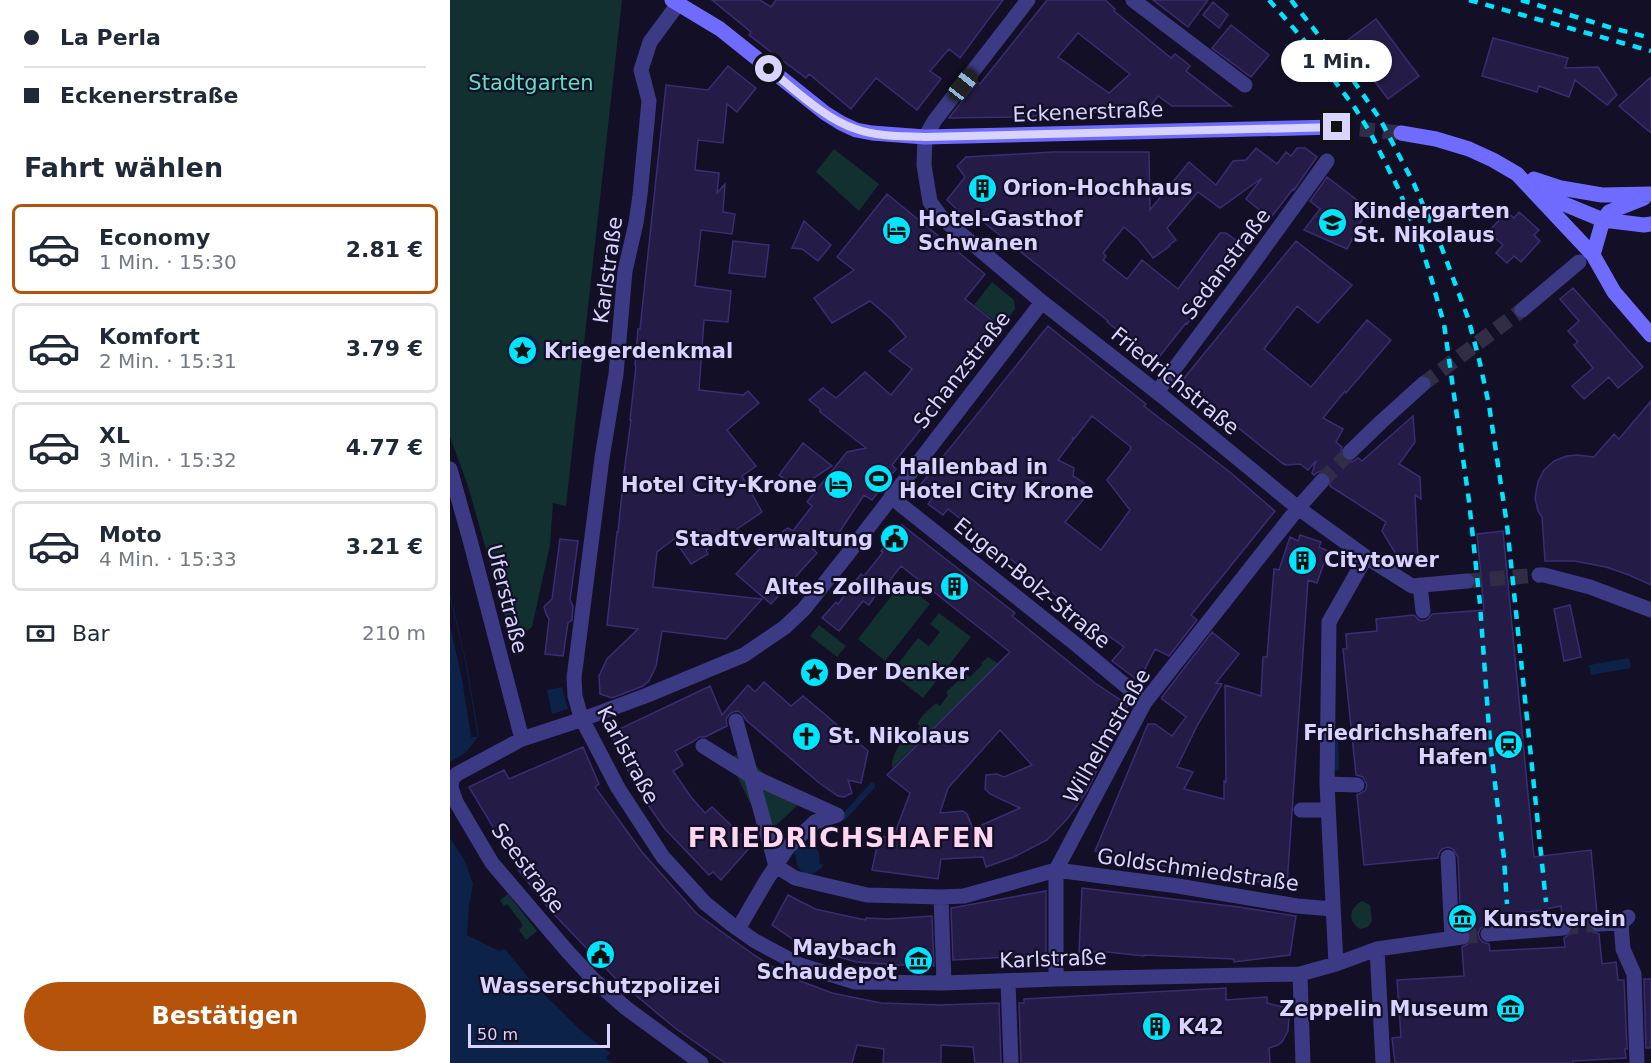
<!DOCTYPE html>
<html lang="de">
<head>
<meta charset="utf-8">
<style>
  :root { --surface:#fff; --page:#f6f6f7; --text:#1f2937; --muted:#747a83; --line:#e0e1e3; --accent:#b45309 }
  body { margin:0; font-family:"DejaVu Sans",sans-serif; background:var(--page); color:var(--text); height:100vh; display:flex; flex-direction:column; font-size:22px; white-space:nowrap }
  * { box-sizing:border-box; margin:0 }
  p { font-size:20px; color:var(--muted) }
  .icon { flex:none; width:33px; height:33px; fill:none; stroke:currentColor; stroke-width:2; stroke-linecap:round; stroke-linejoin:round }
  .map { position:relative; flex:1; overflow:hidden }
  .side { display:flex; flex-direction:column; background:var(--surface); width:450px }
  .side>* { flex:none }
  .guide { display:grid; align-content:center; height:132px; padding:0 24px; background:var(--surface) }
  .scale { position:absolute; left:18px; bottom:15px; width:142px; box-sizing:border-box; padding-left:6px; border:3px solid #d9d4ff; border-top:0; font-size:16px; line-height:21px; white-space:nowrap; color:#d9d4ff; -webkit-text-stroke:4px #130f26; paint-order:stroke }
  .end { position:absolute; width:27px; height:27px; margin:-14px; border:8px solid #d9d4ff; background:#111; box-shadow:0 0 0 3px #111 }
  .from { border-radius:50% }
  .bubble { position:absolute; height:42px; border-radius:21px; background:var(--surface); box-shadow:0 2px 4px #0004; font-size:20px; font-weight:700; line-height:42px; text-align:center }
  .car { position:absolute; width:18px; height:36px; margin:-18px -9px; border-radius:8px; box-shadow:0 0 4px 2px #0007; background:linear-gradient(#222 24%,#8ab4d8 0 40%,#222 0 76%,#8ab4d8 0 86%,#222 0) }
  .guide b { display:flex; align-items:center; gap:21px; height:57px; font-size:22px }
  .guide b+b { border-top:2px solid var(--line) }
  .guide i { width:15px; height:15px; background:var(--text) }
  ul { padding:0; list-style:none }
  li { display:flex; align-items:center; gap:18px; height:90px; margin:0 12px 9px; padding:0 12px; border:3px solid var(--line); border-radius:9px }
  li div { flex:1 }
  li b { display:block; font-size:22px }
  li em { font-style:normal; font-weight:700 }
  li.on { border-color:var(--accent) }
  li>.icon { width:54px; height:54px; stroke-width:1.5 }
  h2 { padding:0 24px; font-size:27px; line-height:72px }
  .pay { display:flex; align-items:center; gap:15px; height:66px; padding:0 24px; font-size:22px }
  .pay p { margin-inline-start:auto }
  .primary-button { display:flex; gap:12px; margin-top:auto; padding:12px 24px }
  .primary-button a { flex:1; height:69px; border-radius:36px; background:var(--accent); color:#fff; font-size:24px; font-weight:700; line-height:69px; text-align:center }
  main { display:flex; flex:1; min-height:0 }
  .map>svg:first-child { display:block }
</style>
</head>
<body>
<main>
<section class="side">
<div class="guide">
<b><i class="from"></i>La Perla</b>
<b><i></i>Eckenerstraße</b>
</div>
<h2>Fahrt wählen</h2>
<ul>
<li class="on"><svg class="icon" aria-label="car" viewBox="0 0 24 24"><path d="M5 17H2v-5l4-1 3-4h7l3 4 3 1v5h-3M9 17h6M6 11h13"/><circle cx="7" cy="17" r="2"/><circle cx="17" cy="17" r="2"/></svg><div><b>Economy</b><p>1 Min. · 15:30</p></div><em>2.81 €</em></li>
<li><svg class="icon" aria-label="car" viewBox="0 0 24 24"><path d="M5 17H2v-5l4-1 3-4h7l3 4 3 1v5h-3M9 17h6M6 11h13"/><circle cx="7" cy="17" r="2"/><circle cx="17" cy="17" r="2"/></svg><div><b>Komfort</b><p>2 Min. · 15:31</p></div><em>3.79 €</em></li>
<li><svg class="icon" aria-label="car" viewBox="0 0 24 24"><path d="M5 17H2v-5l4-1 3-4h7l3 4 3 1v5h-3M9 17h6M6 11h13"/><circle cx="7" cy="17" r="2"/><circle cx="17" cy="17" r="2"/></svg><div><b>XL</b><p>3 Min. · 15:32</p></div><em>4.77 €</em></li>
<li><svg class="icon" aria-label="car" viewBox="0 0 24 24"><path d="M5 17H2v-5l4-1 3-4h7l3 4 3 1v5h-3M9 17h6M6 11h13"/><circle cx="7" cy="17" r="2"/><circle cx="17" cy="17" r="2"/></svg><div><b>Moto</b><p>4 Min. · 15:33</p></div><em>3.21 €</em></li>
</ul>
<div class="pay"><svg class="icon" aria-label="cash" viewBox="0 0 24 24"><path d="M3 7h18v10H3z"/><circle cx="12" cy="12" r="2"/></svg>Bar<p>210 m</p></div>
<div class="primary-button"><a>Bestätigen</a></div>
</section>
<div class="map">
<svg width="1201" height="1063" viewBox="0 0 1201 1063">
  <rect width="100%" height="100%" fill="#130f26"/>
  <path fill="#12302f" d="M0 0H172L116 506 103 503 100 545 82 627 70 636 67 624 62 625 60 619 56 620 18 486 0 437Z
    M384 149 429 184 409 211 366 172Z
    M542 282 564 300 565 309 552 326 524 305Z
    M452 582 480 604 435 661 408 639Z
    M489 613 521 637 473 698 441 673 468 638 479 646 490 632 480 624Z
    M369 625 396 646 387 657 360 636Z
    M538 657 549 664 442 768C441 756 449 746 455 736L461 739 470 726 467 724 472 716 486 703 490 706 498 695 496 692 516 674 520 677 532 665 531 663Z
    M291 753 349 804 322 829 300 803 279 759Z
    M58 894 87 931 76 940 69 930 73 925 57 904 54 906 50 900Z
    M912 901 920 905 922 921 918 927 910 929C897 921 899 908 912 901Z"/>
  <path fill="#0c2248" d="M71 334C106 334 86 382 63 363 51 354 59 338 71 334Z
    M0 594 17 665 29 736 15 753 0 762Z
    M1179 658 1181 668 1141 675 1139 665Z
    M112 687 118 709 102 714 97 690Z
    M0 838 15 861 23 884 19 906 17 935 49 951 55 949 82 982 130 1030 160 1053 156 1058 162 1063H0Z
    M353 843C365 844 372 850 369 863L374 865C362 880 345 875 346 855L341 852 346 846Z"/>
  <path fill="#130f26" d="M0 598 15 660 28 737H21L12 679 0 625Z"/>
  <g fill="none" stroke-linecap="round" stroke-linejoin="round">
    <path stroke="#0c2248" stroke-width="6" d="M885 737 886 768
      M394 817 422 786"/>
  </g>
  <path fill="#241b47" stroke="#3b2d73" stroke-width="1.5" fill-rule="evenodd" d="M262 0H310L321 7 326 0H553L510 58 499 49 480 71 491 79 467 110 426 78 401 109 359 74 356 78 321 52 299 35 301 32Z
    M597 0H655L665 9 664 11 721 58 725 54 733 60 740 66 736 71 781 106H722L708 96 698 109 567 117 499 118 527 82 530 84ZM628 33 680 74 659 93 608 57Z
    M703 0H758L738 27Z
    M763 2 778 15 769 28 753 15Z
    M926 19 969 76 938 99 895 42Z
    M781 25 819 55 801 77 762 48Z
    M1043 38 1118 58 1115 68 1148 67 1167 95 1157 105 1125 80 1119 97 1089 86 1087 92 1032 76Z
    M278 66 306 88 287 112 277 104 273 143 248 140 245 170 269 173 267 193 275 184 273 212 285 214 282 234 251 230 245 286 281 291 278 322 254 320 249 390 293 395 298 391 309 403 277 430 306 466 292 476 312 512 256 550 258 554 241 564 224 539 207 552 203 587 312 599 276 639 212 631 206 666 199 681 193 686 162 698 150 694 149 676 157 659 188 629 157 625 167 532H168L174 473 181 420H180L186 366 185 365 188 329H190L216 85 258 90Z
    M1201 77V133L1169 106Z
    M806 148 827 164 836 152 841 156 847 148H855L867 157 844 190 843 189 822 216 812 212 796 199 812 178 770 208 748 192 717 228 726 240 719 245 720 246 703 258 689 240 674 227 653 253 656 256 653 260 677 279 692 260 728 289 770 233H776L795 247 737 324 736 323 706 361 657 322 658 321 523 214 518 220 497 200 515 177 507 166 516 157 603 152H699L700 210 739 162 766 185 783 161 796 160Z
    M877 177 920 210 904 231 906 232 897 249 854 230 870 209 860 201Z
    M437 194 535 274 515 299 552 328 442 465 446 469 422 500 414 495 386 537 359 545 367 553 321 604 286 574 315 543 320 547 333 531 338 528 343 531 362 506 357 502 397 452 416 448 370 412V409L359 400 373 388 386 398 415 372 441 395 462 369 439 351 456 337 441 319 420 301 382 323 364 298 404 270 387 257Z
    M1057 212 1064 218 1069 212 1089 230 1084 235 1090 241 1071 262 1064 256 1057 263 1046 253 1053 245 1038 232Z
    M354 221 381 245 368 261 352 249 342 248Z
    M283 241 319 245 315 277 279 273Z
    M846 241 902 285 868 323 847 306 814 349 861 387 917 320 941 340 896 393 895 391 873 418 893 429 886 442 892 447 890 454 893 458 897 461 902 462 908 458 912 461 963 416 965 442 949 464 970 477 971 499 965 495 968 560 950 561 932 531 936 522 880 486 881 478 878 473 873 471 868 472 864 475 862 473 866 461 858 470 850 464 836 465 832 463 731 382Z
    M1123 288 1193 367 1168 388 1159 377 1134 399 1122 386 1143 368 1124 345 1128 342 1118 331 1129 321 1110 299Z
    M598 326 696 404 694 406 781 473 825 511 741 615 747 620 719 656 705 649 689 681 662 661 674 647 638 621 498 509 493 515 478 504 482 499 467 489ZM642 416 681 447 680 448 681 449 657 480 680 510 651 550 615 522 637 495 634 483 623 476 624 468 608 460 623 440 622 437 624 439Z
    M1201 401V585L1179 575 1156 567 1124 561H1095L1092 517 1088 511 1085 498 1088 482 1094 470 1104 461 1117 456 1127 455 1144 457 1164 434 1169 439Z
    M353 443 382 466 347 489 329 475Z
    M452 525 565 613 562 616 645 683 678 705 637 791 618 818 597 840 564 857 536 867 533 857 491 859 488 879 422 870 429 836 443 838 460 793 437 775 560 652 451 566 431 592 429 590 419 605 413 601 389 631 372 618 386 602 388 604 411 574 414 576 433 552 431 551ZM550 730 582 765 554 777 547 774 536 775 535 789 540 794 570 808 523 829 517 814 513 811 490 813 498 788Z
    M1053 531 1084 857 1141 850 1147 914 1140 919 1138 925 1143 932 1149 934 1152 964 1166 962 1168 980H1174L1177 1049H1175L1176 1058 1123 1061V1063H945L942 1038 951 1037 947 980 1014 976 1012 947 1018 944 1022 936 1019 931 1011 927 1008 857 1003 849 998 847 992 849 989 853 988 858 914 865 907 795 915 791 917 785 913 777 906 775 893 649H897L896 634 927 631 926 619 964 615 969 620 974 621 978 619 982 614 1034 610 1027 534ZM1111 906 1112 918 1118 920 1123 927 1121 933 1114 938 1115 947 1040 951 1039 944 1033 942 1030 939 1028 934 1030 929 1037 924 1036 916 1086 911Z
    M850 535 871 542 869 547 878 551 867 583 858 580 837 885 800 881 756 872V875L645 851 698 724H705L722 736 736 717 712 699V697L762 632 789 654 766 683 772 684 748 724 727 767 743 772 734 789 774 799V781L776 782 775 685 811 696 813 657H817L824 569 829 570 840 537 848 541Z
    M110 539 128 541 120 600 123 606 122 620 118 623 113 656 95 654 99 619 96 614 94 607 102 599Z
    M1120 605 1131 657 1114 661 1104 609Z
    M314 682 341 706 353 696 418 751 411 783 398 780 402 793 394 797 388 796 368 782 296 720 292 714 288 711 283 712 279 715 276 719 277 726 255 737H249L244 741 225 751 233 765 223 771 241 797 255 813 262 807 302 845 271 880 263 872 259 875 215 829 194 799 176 767 161 733 260 686 272 715 298 685 305 692Z
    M133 747 149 784 145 787 192 852 247 914 304 955 337 976 382 993 431 1003 490 1005 549 1003 551 1063H525L523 1047 491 1045V1063H433L434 1049 407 1045 402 1063H275L225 1028 165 978 99 909 70 872 19 787 54 770 59 779Z
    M632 888 789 907 846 916 840 955 784 962V959L694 955V956L657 952H629Z
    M596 891V955L503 960 501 908Z
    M338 895 365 909 415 920 416 918 438 919 482 916 484 966 473 963 463 962 461 965H448L406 962 353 946 322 925Z
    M1194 979H1201V1048H1196Z
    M776 988V1000L817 997V1003L833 1007 838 1011 839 1016 838 1031 832 1042 828 1045 819 1048 820 1063H571L569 1003H574V999Z"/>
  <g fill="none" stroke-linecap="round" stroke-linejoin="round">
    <path stroke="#312d47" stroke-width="15" stroke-dasharray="15 8" stroke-linecap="butt" d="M973 384 1072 310
      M872 481 900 452
      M1017 581 1089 575
      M1113 928 1148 924
      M1012 937 1038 934"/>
    <path stroke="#312d47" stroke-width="15" stroke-dasharray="15 8" stroke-linecap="butt" d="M887 127 951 133"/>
    <path stroke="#3d3a85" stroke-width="15" d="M578 0 485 120 475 137 474 165 480 202 492 218 592 302 712 396 848 508 916 557 962 586 1017 581
      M683 0 795 85
      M228 4 200 42 191 70 199 101 190 195 186 223 175 271 166 374 152 458 124 678 125 696 131 717 168 788 213 857 255 903 281 924 305 941 350 965 405 982 494 983 606 979 850 974 886 964 927 949 1012 937
      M1072 310 1129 262
      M707 392 796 273 877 161
      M900 452 931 422 973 384
      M0 469 20 540 72 739
      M441 497 628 646 695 702
      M1089 575H1094L1140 587 1201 610
      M970 585 973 611
      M286 721 326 866 345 878 417 895 491 897 514 896 606 870 695 702 848 508 872 481
      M253 746 301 776 387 815
      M877 784 907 785
      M851 810H878
      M998 857 1002 938
      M491 897 494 983
      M1171 923 1173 949 1184 974 1187 1063
      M1148 924 1171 923 1178 917
      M288 929 316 881 338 847 365 822 387 815
      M1038 934 1113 928
      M927 949 933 1063
      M886 964 877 784 879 622 916 557
      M850 974 853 1063
      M606 979V870L728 886 847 906 883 909
      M558 982 561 1063
      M251 1063 176 1008 144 980 118 952 42 863 6 802 1 787 2 779 7 774 72 739 133 719 195 696 294 655 335 627 354 609 397 555 592 302"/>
    <path stroke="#6f6bff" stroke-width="15" d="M222 0 270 29 375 113 391 123 406 130 422 133 475 137 887 127
      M951 133 986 139 1019 149 1043 160 1067 174 1143 255 1164 292 1201 335
      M1084 179 1111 188 1152 195 1201 194
      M1090 189 1107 201 1153 220 1194 225 1201 224
      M1143 255 1153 220 1159 212 1194 198"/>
    <path stroke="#00e5ff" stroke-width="4.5" stroke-dasharray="9 8" stroke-linecap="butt" d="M819 0 853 39 905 108 921 134 949 190 970 242 982 281 994 324 1019 501 1030 604 1040 742 1054 858 1057 904
      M841 0 896 70 930 119 964 184 991 246 1018 318 1029 359 1039 405 1057 525 1096 902
      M1019 0 1201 51
      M1071 0 1162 28 1201 38"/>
  </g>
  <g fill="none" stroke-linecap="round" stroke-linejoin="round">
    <path stroke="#d9d4ff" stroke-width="8" d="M319 69C343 88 376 120 406 129 428 137 452 136 475 137L887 127"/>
  </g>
  <defs>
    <symbol id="building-disc" viewBox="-11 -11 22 22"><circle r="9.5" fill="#00e5ff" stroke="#130f26"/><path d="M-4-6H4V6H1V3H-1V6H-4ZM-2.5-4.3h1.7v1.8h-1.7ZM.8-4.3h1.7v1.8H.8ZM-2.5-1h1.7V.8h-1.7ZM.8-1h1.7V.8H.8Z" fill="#111"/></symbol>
    <symbol id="school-disc" viewBox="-11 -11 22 22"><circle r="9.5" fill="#00e5ff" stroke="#130f26"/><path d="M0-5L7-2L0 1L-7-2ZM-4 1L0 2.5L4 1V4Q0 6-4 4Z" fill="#111"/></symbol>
    <symbol id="hotel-disc" viewBox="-11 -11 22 22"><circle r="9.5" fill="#00e5ff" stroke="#130f26"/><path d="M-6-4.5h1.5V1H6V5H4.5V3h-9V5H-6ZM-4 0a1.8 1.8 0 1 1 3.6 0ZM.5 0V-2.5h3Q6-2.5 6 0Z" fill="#111"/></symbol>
    <symbol id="sight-disc" viewBox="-11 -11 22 22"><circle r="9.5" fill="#00e5ff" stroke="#130f26"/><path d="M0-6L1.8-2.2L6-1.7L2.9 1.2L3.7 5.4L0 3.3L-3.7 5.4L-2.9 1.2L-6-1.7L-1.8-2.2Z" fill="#111"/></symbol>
    <symbol id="stadium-disc" viewBox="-11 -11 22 22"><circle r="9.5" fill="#00e5ff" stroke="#130f26"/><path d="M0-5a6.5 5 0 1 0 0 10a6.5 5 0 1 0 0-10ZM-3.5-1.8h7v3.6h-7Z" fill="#111"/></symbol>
    <symbol id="civic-disc" viewBox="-11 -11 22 22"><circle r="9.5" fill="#00e5ff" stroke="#130f26"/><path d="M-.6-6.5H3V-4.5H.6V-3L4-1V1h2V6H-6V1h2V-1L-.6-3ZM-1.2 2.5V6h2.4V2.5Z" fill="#111"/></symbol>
    <symbol id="church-disc" viewBox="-11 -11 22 22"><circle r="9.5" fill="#00e5ff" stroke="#130f26"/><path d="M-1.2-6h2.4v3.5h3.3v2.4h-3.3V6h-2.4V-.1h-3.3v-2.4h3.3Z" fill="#111"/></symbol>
    <symbol id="station-disc" viewBox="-11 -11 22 22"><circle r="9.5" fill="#00e5ff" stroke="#130f26"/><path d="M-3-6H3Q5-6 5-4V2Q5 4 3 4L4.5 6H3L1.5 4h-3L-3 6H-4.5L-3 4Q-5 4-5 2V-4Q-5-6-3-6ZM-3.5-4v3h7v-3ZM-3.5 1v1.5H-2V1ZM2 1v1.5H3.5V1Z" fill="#111"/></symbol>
    <symbol id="museum-disc" viewBox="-11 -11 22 22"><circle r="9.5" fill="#00e5ff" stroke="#130f26"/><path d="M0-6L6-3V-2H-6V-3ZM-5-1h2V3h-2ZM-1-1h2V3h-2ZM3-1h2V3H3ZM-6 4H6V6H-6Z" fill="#111"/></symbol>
  </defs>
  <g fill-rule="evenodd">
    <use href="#building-disc" x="516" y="172" width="33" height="33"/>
    <use href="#school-disc" x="866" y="206" width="33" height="33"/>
    <use href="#hotel-disc" x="430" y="214" width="33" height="33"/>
    <use href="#sight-disc" x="56" y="334" width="33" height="33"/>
    <use href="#stadium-disc" x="412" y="462" width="33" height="33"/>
    <use href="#hotel-disc" x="372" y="468" width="33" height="33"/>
    <use href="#civic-disc" x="428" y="522" width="33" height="33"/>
    <use href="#building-disc" x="836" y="544" width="33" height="33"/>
    <use href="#building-disc" x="488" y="570" width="33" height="33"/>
    <use href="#sight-disc" x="348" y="656" width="33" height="33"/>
    <use href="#church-disc" x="340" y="720" width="33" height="33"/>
    <use href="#station-disc" x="1042" y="728" width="33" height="33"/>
    <use href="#museum-disc" x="996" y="902" width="33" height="33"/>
    <use href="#civic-disc" x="134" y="938" width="33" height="33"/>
    <use href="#museum-disc" x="452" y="944" width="33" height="33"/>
    <use href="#museum-disc" x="1044" y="992" width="33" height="33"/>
    <use href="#building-disc" x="690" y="1010" width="33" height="33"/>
  </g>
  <g text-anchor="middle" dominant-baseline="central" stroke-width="4.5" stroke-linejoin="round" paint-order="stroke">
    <g font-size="21" fill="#5fe0c0" stroke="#130f26">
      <text x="81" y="83">Stadtgarten</text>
    </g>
    <g font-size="21" fill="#d9d4ff" stroke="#130f26">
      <text transform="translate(638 112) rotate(-2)">Eckenerstraße</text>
      <text transform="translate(776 264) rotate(-53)">Sedanstraße</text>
      <text transform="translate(158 270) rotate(-82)">Karlstraße</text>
      <text transform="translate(512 370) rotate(-52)">Schanzstraße</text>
      <text transform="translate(725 381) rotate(39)">Friedrichstraße</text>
      <text transform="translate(582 583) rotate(39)">Eugen-Bolz-Straße</text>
      <text transform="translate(57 599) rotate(76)">Uferstraße</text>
      <text transform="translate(657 736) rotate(-60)">Wilhelmstraße</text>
      <text transform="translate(178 755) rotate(62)">Karlstraße</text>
      <text transform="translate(78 868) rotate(53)">Seestraße</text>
      <text transform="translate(748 870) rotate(8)">Goldschmiedstraße</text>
      <text transform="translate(603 959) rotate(-2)">Karlstraße</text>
    </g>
    <g font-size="21" font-weight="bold" fill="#d9d4ff" stroke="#130f26" text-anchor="start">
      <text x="553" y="188">Orion-Hochhaus</text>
      <text x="903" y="211">Kindergarten<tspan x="903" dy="24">St. Nikolaus</tspan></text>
      <text x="468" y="219">Hotel-Gasthof<tspan x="468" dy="24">Schwanen</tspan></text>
      <text x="94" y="351">Kriegerdenkmal</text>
      <text x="449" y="467">Hallenbad in<tspan x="449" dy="24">Hotel City Krone</tspan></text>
      <text x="367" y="485" text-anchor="end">Hotel City-Krone</text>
      <text x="423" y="539" text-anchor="end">Stadtverwaltung</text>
      <text x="874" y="560">Citytower</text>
      <text x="483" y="587" text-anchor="end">Altes Zollhaus</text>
      <text x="385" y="672">Der Denker</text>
      <text x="1038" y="733" text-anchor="end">Friedrichshafen<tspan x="1038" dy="24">Hafen</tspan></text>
      <text x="378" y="736">St. Nikolaus</text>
      <text x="1033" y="919">Kunstverein</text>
      <text x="447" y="948" text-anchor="end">Maybach<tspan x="447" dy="24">Schaudepot</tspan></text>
      <text x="150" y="986" text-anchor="middle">Wasserschutzpolizei</text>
      <text x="1039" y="1009" text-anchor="end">Zeppelin Museum</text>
      <text x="728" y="1027">K42</text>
    </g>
    <g font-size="27" font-weight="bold" letter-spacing="1.5" fill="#ffd6f0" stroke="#130f26">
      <text x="392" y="837">FRIEDRICHSHAFEN</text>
    </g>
  </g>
</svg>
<div class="scale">50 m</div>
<i class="end from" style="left:319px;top:69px"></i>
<i class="end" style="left:887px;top:127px"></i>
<div class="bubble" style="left:831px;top:40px;width:111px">1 Min.</div>
<i class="car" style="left:513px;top:85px;rotate:38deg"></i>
</div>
</main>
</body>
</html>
